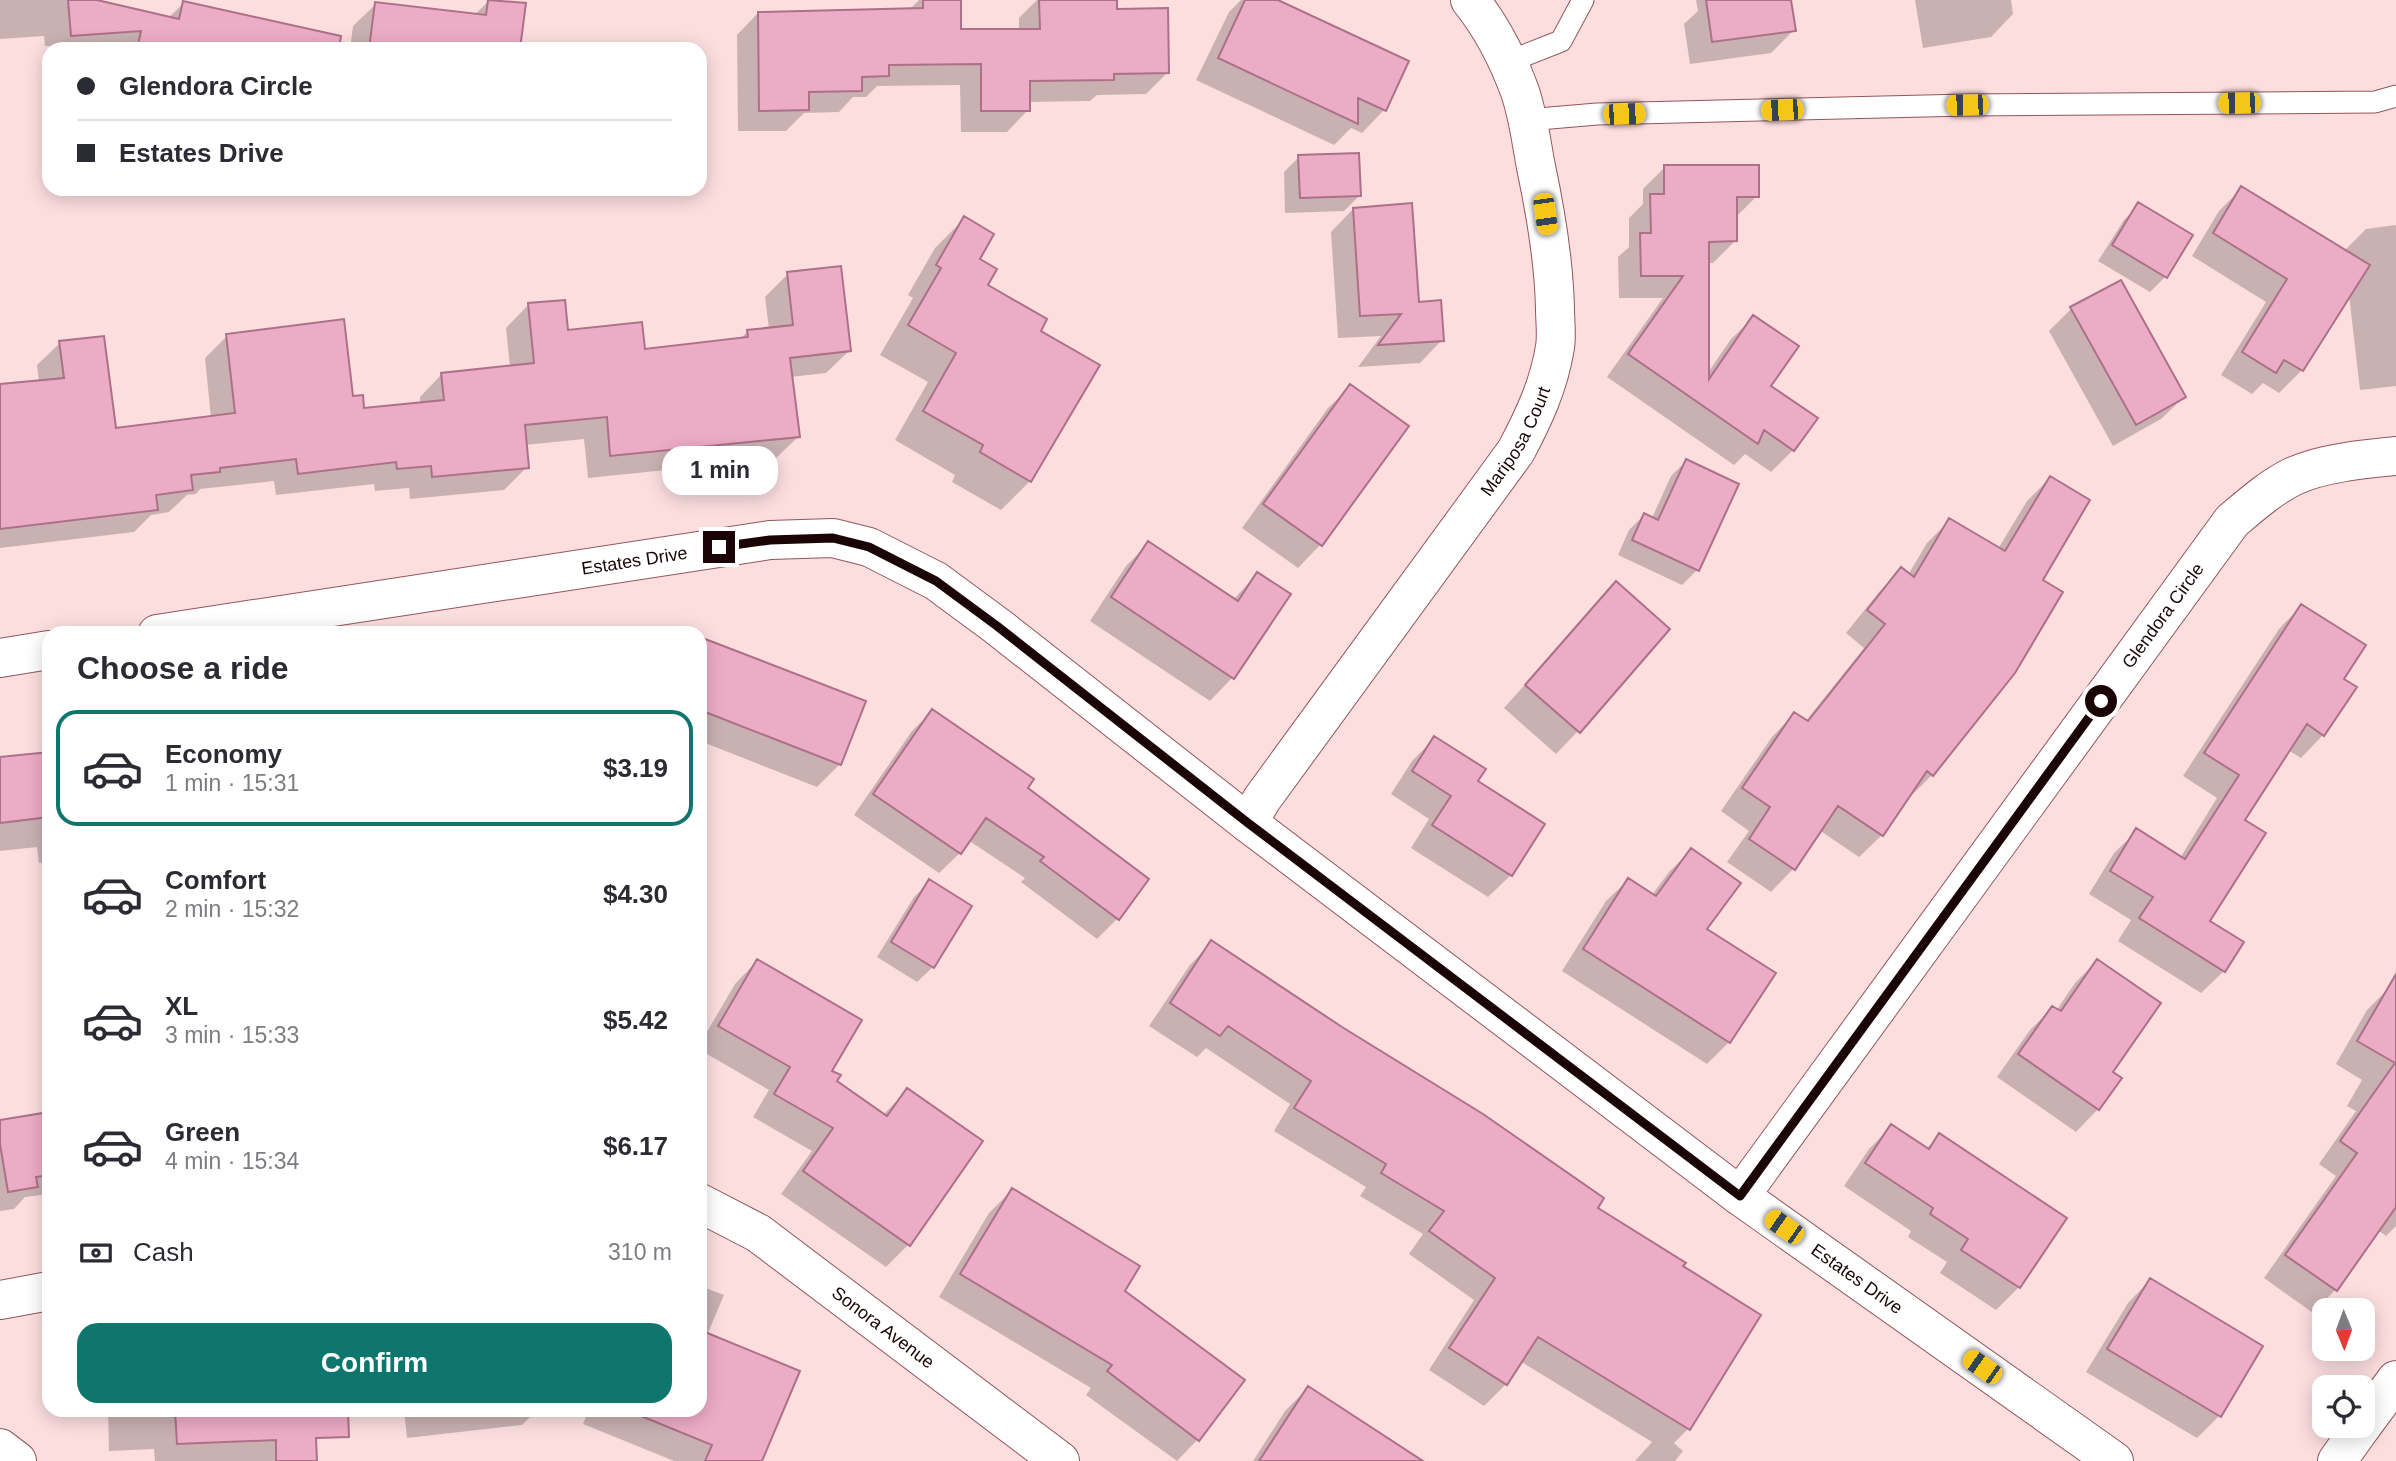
<!DOCTYPE html>
<html lang="en">
<head>
<meta charset="utf-8">
<style>
  :root { --surface:#fff; --page:#f7f7f7; --text:#2b2b33; --muted:#7c7c81; --line:#e1e1e2; --accent:#0f766e }
  body { margin:0; font-family:Arial,sans-serif; background:var(--page); color:var(--text); height:100vh; display:flex; flex-direction:column; font-size:26px; white-space:nowrap }
  * { box-sizing:border-box; margin:0 }
  p { font-size:23px; color:var(--muted) }
  .icon { flex:none; width:38px; height:38px; fill:none; stroke:currentColor; stroke-width:2; stroke-linecap:round; stroke-linejoin:round }
  .map { position:relative; flex:1; overflow:hidden }
  .side { position:absolute; left:42px; top:626px; width:665px; height:791px; display:flex; flex-direction:column; background:var(--surface); border-radius:21px; box-shadow:0 4px 18px #0003 }
  .side>* { flex:none }
  .hud { position:absolute; left:42px; top:42px; width:665px; height:154px; border-radius:21px; box-shadow:0 4px 18px #0003; display:grid; align-content:center; height:154px; padding:0 35px; background:var(--surface) }
  .needle { width:46px; rotate:179deg }
  .controls { position:absolute; left:2312px; top:1298px; display:grid; gap:14px }
  .controls a { display:grid; place-items:center; width:63px; height:63px; border-radius:14px; background:var(--surface); box-shadow:0 4px 18px #0003; font-size:35px }
  .end { position:absolute; width:32px; height:32px; margin:-16px; border:9px solid #1a0406; background:#fff; box-shadow:0 0 0 4px #fff }
  .from { border-radius:50% }
  .bubble { position:absolute; height:49px; border-radius:21px; background:var(--surface); box-shadow:0 4px 18px #0003; font-size:23px; font-weight:700; line-height:49px; text-align:center }
  .car { position:absolute; width:21px; height:42px; margin:-21px -10px; border-radius:9px; box-shadow:0 0 5px 2px #0007; background:linear-gradient(#f5c518 24%,#345 0 40%,#f5c518 0 76%,#345 0 86%,#f5c518 0) }
  .hud b { display:flex; align-items:center; gap:24px; height:66px; font-size:26px }
  .hud b+b { border-top:2px solid var(--line) }
  .hud i { width:18px; height:18px; background:var(--text) }
  ul { padding:0; list-style:none }
  li { display:flex; align-items:center; gap:21px; height:116px; margin:0 14px 10px; padding:0 21px; border:4px solid transparent; border-radius:21px }
  li div { flex:1 }
  li b { display:block; font-size:26px }
  li em { font-style:normal; font-weight:700 }
  li.on { border-color:var(--accent) }
  li>.icon { width:63px; height:63px; stroke-width:1.5 }
  h2 { padding:0 35px; font-size:32px; line-height:84px }
  .pay { display:flex; align-items:center; gap:18px; height:77px; padding:0 35px; font-size:26px }
  .pay p { margin-inline-start:auto }
  .primary-button { display:flex; gap:14px; margin-top:auto; padding:14px 35px }
  .primary-button a { flex:1; height:80px; border-radius:21px; background:var(--accent); color:#fff; font-size:28px; font-weight:700; line-height:80px; text-align:center }
  .map>svg:first-child { display:block }
</style>
</head>
<body>
<div class="map">
<svg width="2396" height="1461" viewBox="0 0 2396 1461">
  <rect width="100%" height="100%" fill="#fcdedf"/>
  <path fill="#0003" d="M0 0H100V2L168 18 184 3 282 49H53L52 46H45L44 36 0 39Z
    M919 0H959L960 31H1019V18L1037 0H1115V10L1167 73 1146 94 1097 95 1090 101 1028 102V110L1007 132H961L960 85 877 86 866 97H853L839 112 804 113 786 131H738L737 35 758 13 909 10Z
    M1241 0H1274L1407 62 1384 110 1362 133 1351 128 1334 145 1196 80 1229 12Z
    M1696 0H1790L1794 30 1771 53 1690 64 1684 24 1698 11Z
    M1915 0H2011L2013 14 1991 37 1923 48Z
    M489 1 518 49H350L353 26 376 4 474 15Z
    M1299 157 1359 196 1344 211 1285 213 1284 172Z
    M1665 167 1757 196 1735 218V241L1713 263H1707V374L1731 339 1754 317 1769 386 1793 450 1771 472 1745 454 1734 465 1607 377 1663 298H1619L1618 257 1629 247V218L1643 204V189Z
    M2242 188 2344 251 2366 229 2396 225V386L2360 390 2349 295 2302 370 2279 393 2263 383 2252 394 2221 375 2266 302 2192 256 2219 211Z
    M2139 205 2190 235 2165 277 2150 292 2098 261 2124 220Z
    M1353 209 1442 340 1420 363 1358 367 1381 336 1338 338 1331 232Z
    M964 219 985 286 1038 332 1030 481 1001 510 952 482 955 475 895 440 928 382 880 355 913 298 908 295 935 248Z
    M788 274 849 351 826 373 791 377 798 437 775 459 588 478 584 439 525 445 527 467 504 490 410 499 409 488 375 491 374 484 276 495 274 481 200 489 196 494 187 495 169 512 151 515 134 532 0 548V386L39 382 37 365 60 343 114 430 211 418 205 358 227 336 351 398 363 410 420 404V397L442 374 510 367 506 328 528 305 566 332 643 351 739 340 748 331 769 329 765 297Z
    M2071 309 2184 397 2161 419 2113 446 2049 331Z
    M1351 386 1407 426 1320 545 1298 568 1242 528 1328 408Z
    M1686 461 1697 570 1682 585 1618 555 1629 530 1644 515 1652 518 1671 476Z
    M2050 478 1932 775 1910 797 1908 796 1882 835 1859 857 1819 830 1793 869 1771 892 1727 862 1749 831 1721 811 1772 737 1794 714 1805 722 1864 648 1846 633 1879 592 1901 569 1908 575 1927 543 1949 521 1998 549 2027 501Z
    M1148 544 1233 600 1257 574 1288 595 1232 678 1210 701 1090 621 1126 566Z
    M1616 583 1578 731 1556 754 1504 708Z
    M2301 606 2342 679 2354 688 2323 735 2301 758 2288 750 2243 820 2207 921 2224 971 2201 993 2118 941 2131 920 2089 894 2114 853 2137 831 2180 858 2217 798 2183 776 2279 629Z
    M700 642 840 764 817 787 700 741Z
    M932 711 1025 789 1147 880 1117 919 1097 939 1021 882 1025 878 968 840 960 853 939 873 854 815 912 731Z
    M1434 739 1475 782 1511 875 1488 897 1411 848 1429 819 1391 794 1412 761Z
    M49 754V862L39 863 37 847 0 851V759Z
    M1691 850 1729 1042 1707 1064 1562 971 1606 901 1628 880 1652 895 1669 872Z
    M929 882 933 967 917 982 877 957 914 897Z
    M1212 942 1595 1209 1681 1267 1759 1315 1688 1429 1674 1443 1683 1451 1675 1461H1635L1652 1442 1520 1361 1506 1384 1484 1406 1429 1370 1474 1300 1409 1254 1423 1234 1360 1196 1366 1187 1274 1131 1290 1104 1206 1048 1197 1057 1149 1026 1190 965Z
    M757 961 835 1082 883 1115 907 1090 908 1245 886 1267 781 1194 812 1151 753 1117 769 1090 700 1050V1044L735 984Z
    M2097 961 2111 1073 2098 1109 2076 1132 1997 1077 2030 1030 2052 1008 2056 1011 2075 983Z
    M2389 988 2396 991V1226L2386 1236 2378 1230 2335 1290 2313 1313 2264 1278 2336 1176 2319 1164 2356 1111 2347 1106 2362 1080 2336 1064 2367 1010Z
    M49 1114V1194L25 1197 14 1209 0 1211V1122Z
    M1892 1126 1926 1149 1939 1136 2064 1218 2019 1287 1996 1310 1940 1273 1947 1262 1908 1237 1911 1231 1844 1186 1869 1149Z
    M1012 1190 1123 1291 1198 1439 1177 1461 1086 1395 1091 1388 939 1297 989 1213Z
    M2150 1280 2219 1416 2197 1438 2086 1372 2128 1303Z
    M700 1286 724 1295 707 1335 760 1461H674L583 1424 589 1410H700Z
    M1308 1388 1420 1461H1253L1285 1411Z
    M108 1410H313L315 1461H155L154 1449 109 1451Z
    M404 1410H537L522 1425 407 1438Z"/>
  <path fill="#edacc5" stroke="#ac7088" stroke-width="2" d="M68 0H97L179 19 183 1 341 36 339 49H137L141 31 71 36Z
    M488 0 526 3 520 49H369L375 2 486 15Z
    M923 0H961V29H1040L1039 0H1117V9L1168 8 1169 73 1114 74V80L1030 81V111H981V64L889 65V76L862 77V91L809 92V110L759 111 758 12 923 8Z
    M1245 0H1278L1409 61 1386 111 1358 98V124L1218 58Z
    M1706 0H1791L1796 31 1712 42Z
    M1359 153 1361 196 1300 198 1298 155Z
    M1664 165H1759V197H1737V241L1709 242V379L1753 315 1799 346 1771 386 1818 418 1794 451 1764 430 1758 444 1628 354 1683 276H1641L1640 233H1651L1650 194H1664Z
    M2241 186 2370 265 2303 371 2284 360 2276 373 2242 352 2287 279 2213 233Z
    M2138 202 2193 235 2167 278 2112 245Z
    M1412 203 1419 302 1441 300 1444 341 1378 345 1401 314 1360 316 1353 208Z
    M964 216 994 234 980 259 997 269 988 285 1047 319 1041 331 1100 365 1031 482 980 452 983 445 923 411 956 353 908 325 941 268 936 265Z
    M841 266 851 351 790 358 800 437 610 456 607 417 525 425 529 468 432 477 431 466 397 469 396 462 298 474 296 459 220 468V472L191 475 193 490 156 495 158 510 0 529V384L64 378 59 341 104 336 116 428 235 413 226 334 344 319 353 396 363 395 364 408 444 400 441 373 534 363 528 303 565 300 568 330 642 322 645 349 748 337 747 330 793 325 787 272Z
    M2121 280 2186 397 2136 425 2070 307Z
    M1350 384 1409 426 1322 546 1263 504Z
    M1686 459 1739 484 1699 571 1632 540 1644 513 1658 520Z
    M2050 476 2090 500 2043 580 2063 592 2015 673 1933 776 1927 771 1883 836 1838 806 1795 870 1749 839 1770 807 1742 788 1794 712 1808 721 1885 624 1867 610 1901 567 1914 577 1949 518 2005 551Z
    M1148 541 1238 601 1257 572 1291 594 1234 679 1111 597Z
    M1616 581 1670 629 1580 733 1525 685Z
    M2301 604 2366 645 2344 679 2357 687 2324 736 2307 724 2245 820 2266 833 2210 921 2244 942 2225 972 2139 918 2153 897 2110 871 2136 828 2185 859 2239 775 2204 753Z
    M700 637 866 701 841 765 700 710Z
    M932 709 1034 779 1028 788 1149 879 1119 920 1040 861 1044 857 986 818 961 854 873 794Z
    M1434 736 1486 769 1478 781 1545 824 1512 876 1432 825 1451 796 1412 771Z
    M49 752V817L0 823V757Z
    M1691 848 1741 883 1707 929 1776 973 1730 1043 1583 949 1628 878 1656 896Z
    M929 879 972 906 934 968 891 942Z
    M1211 940 1342 1027 1483 1114 1604 1198 1598 1208 1686 1263 1683 1266 1761 1315 1690 1430 1538 1337 1507 1385 1449 1348 1495 1278 1429 1231 1444 1211 1381 1173 1386 1164 1294 1108 1311 1081 1228 1026 1220 1036 1170 1003Z
    M757 959 862 1020 832 1071 841 1075 837 1081 887 1116 907 1088 983 1141 910 1246 803 1171 833 1128 774 1094 790 1067 718 1026Z
    M2097 959 2161 1003 2113 1072 2122 1078 2099 1110 2018 1054 2052 1006 2061 1011Z
    M2396 974V1207L2337 1291 2285 1255 2357 1153 2340 1141 2395 1063 2357 1041Z
    M49 1112V1175L36 1177 38 1187 8 1192 0 1144V1120Z
    M1891 1124 1929 1149 1939 1133 2067 1218 2020 1288 1961 1250 1968 1239 1930 1214 1933 1208 1865 1163Z
    M1012 1188 1140 1266 1125 1291 1245 1380 1199 1441 1107 1371 1112 1365 960 1274Z
    M2150 1278 2263 1346 2221 1417 2107 1349Z
    M700 1330 800 1371 762 1461H705L712 1445 629 1411 700 1410Z
    M1308 1386 1423 1461H1259Z
    M175 1410H348L349 1437 316 1438 317 1461H276V1440L177 1444Z"/>
  <g fill="none" stroke-linecap="round" stroke-linejoin="round">
    <defs>
      <path id="lane" d="M1508 62 1561 41 1583 0
        M1527 120 1597 114 1967 105 2375 102 2396 96"/>
      <g id="street">
        <path id="s1" d="M157 634 770 540 833 538 869 547 936 581 997 626 1248 823 1740 1196 2114 1461"/>
        <path d="M0 658 49 650"/>
        <path id="s2" d="M1248 823 1262 799 1516 451C1534 417 1549 385 1555 347 1557 335 1555 321 1555 309 1554 261 1546 214 1536 167 1531 141 1528 113 1519 89 1507 57 1491 26 1470 0"/>
        <path id="s3" d="M1740 1196 2232 521C2251 505 2271 487 2294 476 2322 463 2365 459 2396 456"/>
        <path id="s4" d="M700 1203 758 1233 1060 1461"/>
        <path d="M0 1300 49 1291"/>
        <path d="M2362 1426 2396 1380"/>
        <path d="M0 1448 17 1461"/>
        <path d="M2337 1461 2362 1426"/>
      </g>
    </defs>
    <use href="#lane" stroke="#93555b" stroke-width="23"/>
    <use href="#street" stroke="#93555b" stroke-width="40"/>
    <use href="#lane" stroke="#fff" stroke-width="21"/>
    <use href="#street" stroke="#fff" stroke-width="38"/>
  </g>
  <g fill="none" stroke-linecap="round" stroke-linejoin="round">
    <path stroke="#1a0406" stroke-width="9" d="M719 547 770 540 833 538 869 547 936 581 997 626 1248 823 1740 1196 2101 701"/>
  </g>
  <g text-anchor="middle" dominant-baseline="central" stroke-width="6" stroke-linejoin="round" paint-order="stroke">
    <g font-size="18" fill="#1a0406" stroke="#fcdedf">
      <text stroke="none"><textPath href="#s2" startOffset="467">Mariposa Court</textPath></text>
      <text stroke="none"><textPath href="#s1" startOffset="483">Estates Drive</textPath></text>
      <text stroke="none"><textPath href="#s3" startOffset="718">Glendora Circle</textPath></text>
      <text stroke="none"><textPath href="#s1" startOffset="1951">Estates Drive</textPath></text>
      <text stroke="none"><textPath href="#s4" startOffset="222">Sonora Avenue</textPath></text>
    </g>
  </g>
</svg>
<div class="controls">
<a><svg class="needle" viewBox="-14 -14 28 28"><path d="M0-13l5 13h-10z" fill="#e53935"/><path d="M0 13l5-13h-10z" fill="#7c7c81"/></svg></a>
<a><svg class="icon" aria-label="locate" viewBox="0 0 24 24"><circle cx="12" cy="12" r="6"/><path d="M12 2v4M12 18v4M2 12h4M18 12h4"/></svg></a>
</div>
<i class="end from" style="left:2101px;top:701px"></i>
<i class="end" style="left:719px;top:547px"></i>
<div class="bubble" style="left:662px;top:446px;width:116px">1 min</div>
<i class="car" style="left:2239px;top:103px;rotate:269deg"></i>
<i class="car" style="left:1967px;top:105px;rotate:269deg"></i>
<i class="car" style="left:1782px;top:110px;rotate:268deg"></i>
<i class="car" style="left:1624px;top:114px;rotate:88deg"></i>
<i class="car" style="left:1545px;top:214px;rotate:172deg"></i>
<i class="car" style="left:1784px;top:1227px;rotate:305deg"></i>
<i class="car" style="left:1982px;top:1367px;rotate:305deg"></i>
<div class="hud">
<b><i class="from"></i>Glendora Circle</b>
<b><i></i>Estates Drive</b>
</div>
<section class="side">
<h2>Choose a ride</h2>
<ul>
<li class="on"><svg class="icon" aria-label="car" viewBox="0 0 24 24"><path d="M5 17H2v-5l4-1 3-4h7l3 4 3 1v5h-3M9 17h6M6 11h13"/><circle cx="7" cy="17" r="2"/><circle cx="17" cy="17" r="2"/></svg><div><b>Economy</b><p>1 min · 15:31</p></div><em>$3.19</em></li>
<li><svg class="icon" aria-label="car" viewBox="0 0 24 24"><path d="M5 17H2v-5l4-1 3-4h7l3 4 3 1v5h-3M9 17h6M6 11h13"/><circle cx="7" cy="17" r="2"/><circle cx="17" cy="17" r="2"/></svg><div><b>Comfort</b><p>2 min · 15:32</p></div><em>$4.30</em></li>
<li><svg class="icon" aria-label="car" viewBox="0 0 24 24"><path d="M5 17H2v-5l4-1 3-4h7l3 4 3 1v5h-3M9 17h6M6 11h13"/><circle cx="7" cy="17" r="2"/><circle cx="17" cy="17" r="2"/></svg><div><b>XL</b><p>3 min · 15:33</p></div><em>$5.42</em></li>
<li><svg class="icon" aria-label="car" viewBox="0 0 24 24"><path d="M5 17H2v-5l4-1 3-4h7l3 4 3 1v5h-3M9 17h6M6 11h13"/><circle cx="7" cy="17" r="2"/><circle cx="17" cy="17" r="2"/></svg><div><b>Green</b><p>4 min · 15:34</p></div><em>$6.17</em></li>
</ul>
<div class="pay"><svg class="icon" aria-label="cash" viewBox="0 0 24 24"><path d="M3 7h18v10H3z"/><circle cx="12" cy="12" r="2"/></svg>Cash<p>310 m</p></div>
<div class="primary-button"><a>Confirm</a></div>
</section>
</div>
</body>
</html>
